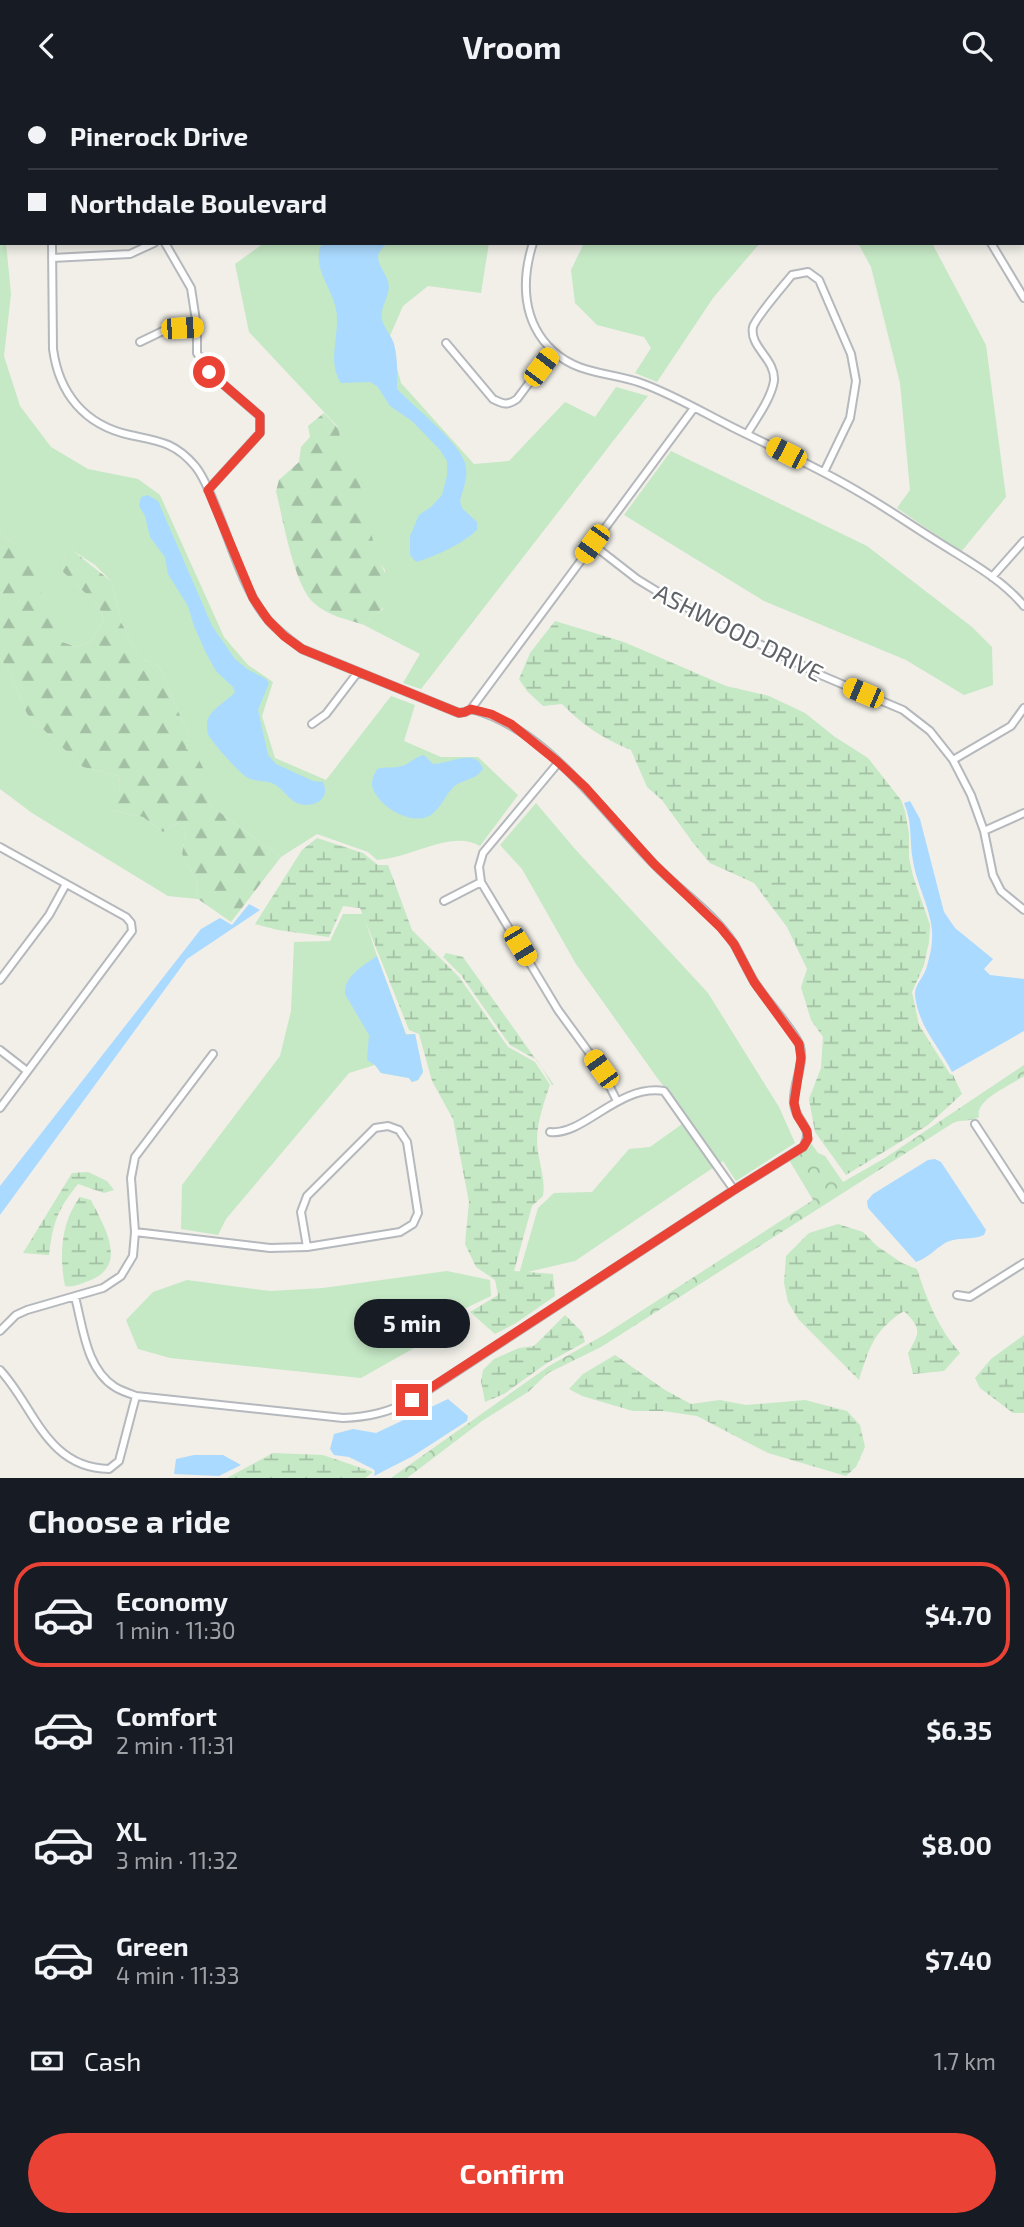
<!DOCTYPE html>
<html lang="en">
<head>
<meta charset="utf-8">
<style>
  :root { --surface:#171b24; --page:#20242c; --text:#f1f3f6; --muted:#9ea1a6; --line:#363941; --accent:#ea4335 }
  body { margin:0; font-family:"Exo 2",sans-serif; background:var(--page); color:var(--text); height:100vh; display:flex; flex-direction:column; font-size:26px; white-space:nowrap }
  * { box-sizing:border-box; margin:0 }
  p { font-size:23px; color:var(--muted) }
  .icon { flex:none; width:38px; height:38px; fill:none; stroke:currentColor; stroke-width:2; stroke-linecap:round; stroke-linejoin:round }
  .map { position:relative; height:1387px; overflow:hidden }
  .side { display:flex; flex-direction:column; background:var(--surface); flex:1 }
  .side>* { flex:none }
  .hud { position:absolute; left:0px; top:0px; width:1026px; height:154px; box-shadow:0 4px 10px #0003; display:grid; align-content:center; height:154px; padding:0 28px; background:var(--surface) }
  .end { position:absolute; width:32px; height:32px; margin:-16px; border:9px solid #ea4335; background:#fff; box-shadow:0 0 0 4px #fff }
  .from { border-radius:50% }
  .bubble { position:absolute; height:49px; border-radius:24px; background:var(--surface); box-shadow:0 4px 10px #0003; font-size:23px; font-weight:700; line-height:49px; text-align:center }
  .car { position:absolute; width:21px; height:42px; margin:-21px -10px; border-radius:9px; box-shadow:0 0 5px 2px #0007; background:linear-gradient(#f5c518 24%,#345 0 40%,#f5c518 0 76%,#345 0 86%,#f5c518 0) }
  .hud b { display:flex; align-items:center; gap:24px; height:66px; font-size:26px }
  .hud b+b { border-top:2px solid var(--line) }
  .hud i { width:18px; height:18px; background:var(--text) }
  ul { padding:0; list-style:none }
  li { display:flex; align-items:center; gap:21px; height:105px; margin:0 14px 10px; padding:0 14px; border:4px solid transparent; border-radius:28px }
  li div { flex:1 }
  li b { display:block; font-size:26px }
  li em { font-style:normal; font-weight:700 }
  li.on { border-color:var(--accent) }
  li>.icon { width:63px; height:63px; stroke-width:1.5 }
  h2 { padding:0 28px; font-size:32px; line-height:84px }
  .pay { display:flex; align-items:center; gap:18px; height:77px; padding:0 28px; font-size:26px }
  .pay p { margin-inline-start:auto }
  .button { display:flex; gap:14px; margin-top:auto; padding:14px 28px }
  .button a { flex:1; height:80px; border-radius:42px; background:var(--accent); color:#fff; font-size:28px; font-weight:700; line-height:80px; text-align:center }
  header { display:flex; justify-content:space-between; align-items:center; height:91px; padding:0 28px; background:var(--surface); font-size:32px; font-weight:700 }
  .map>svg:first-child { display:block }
</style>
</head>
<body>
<header><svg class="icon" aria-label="back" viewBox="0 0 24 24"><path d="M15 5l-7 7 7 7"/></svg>Vroom<svg class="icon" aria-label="search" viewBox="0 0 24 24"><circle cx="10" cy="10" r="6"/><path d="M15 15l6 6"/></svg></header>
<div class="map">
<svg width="1024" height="1387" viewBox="0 0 1024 1387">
  <defs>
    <pattern id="forest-firs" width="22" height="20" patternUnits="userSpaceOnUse" patternTransform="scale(1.75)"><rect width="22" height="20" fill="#c5e8c5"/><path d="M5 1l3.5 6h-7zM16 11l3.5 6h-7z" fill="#a3c0a4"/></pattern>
    <pattern id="wetland-marsh" width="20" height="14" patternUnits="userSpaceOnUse" patternTransform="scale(1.75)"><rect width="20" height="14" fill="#c5e8c5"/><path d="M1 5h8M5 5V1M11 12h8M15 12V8" fill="none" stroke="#a3c0a4"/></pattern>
    <pattern id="park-crowns" width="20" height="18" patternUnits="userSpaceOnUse" patternTransform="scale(1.75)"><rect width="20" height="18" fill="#c5e8c5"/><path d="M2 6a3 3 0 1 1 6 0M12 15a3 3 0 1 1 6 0" fill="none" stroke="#a3c0a4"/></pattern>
  </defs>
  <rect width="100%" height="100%" fill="#f1efe8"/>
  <path fill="#c5e8c5" d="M0 82 2 83V152H6L11 203 4 265 20 315 51 356 88 378 138 388 160 404 224 546 248 574 273 591 262 625 275 667 326 689 391 605 415 614 404 650 441 666H478L518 704 480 755C456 741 423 759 399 765 392 767 384 768 377 769L368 761 317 743 281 766 211 715 186 658 189 641C175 619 170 597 158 574L140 567 121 531 112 491 95 474 67 456 62 480 98 514 104 528 92 549 77 556 62 551 15 452 0 443Z
    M264 152H489L481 202 428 195 403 215 389 247 401 292 474 373 509 370 565 311 595 326 616 296 648 305 421 598 403 592 420 563 364 534 383 518 385 479 377 468 368 431 335 364 337 335 249 241 235 173Z
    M584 152H760L713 207 657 291 635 282 651 257 644 246 597 234 575 212 571 179Z
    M858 152H932L986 254 1006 406 961 461 897 417 910 399 900 292 871 176Z
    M671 360 867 455 972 536 992 556 993 594 964 604 906 569 764 510 624 424Z
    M0 567 10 581 27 623 83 676 118 685 120 702 110 719 143 726 163 741 177 732 186 740 182 763 196 789 198 808 168 805 32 722 0 698Z
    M536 712 575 758 708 902 779 1016 795 1052 736 1090 723 1070 575 1170 519 1183 538 1117 554 1102 592 1101 629 1058 650 1056 689 1028 658 988 576 873 522 778 500 754Z
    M343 823H363L377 865 406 943H415L423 981 418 989 412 991 409 987 381 982 375 974 349 982 226 1128 218 1144 181 1138 182 1094 280 965 291 920 294 851 330 850Z
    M447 1180 490 1189 491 1205 466 1217 462 1230 361 1287 170 1267 138 1258 126 1229 153 1201 187 1189 270 1200 323 1197Z"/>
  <path fill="url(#forest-firs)" d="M324 322C341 340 343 340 336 364L348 369 358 385 377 467C387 481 394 505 381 519 376 525 369 529 364 534 346 528 328 525 314 512 294 495 283 428 276 400L279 389 299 371 301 356 310 346 308 335Z
    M0 443 15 452 33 481 62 551 77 556 92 549 104 528 98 514 62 480 67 455 112 491 121 531 140 567 158 574C170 597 175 619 189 641L186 658 194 659 208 687 203 695 211 715 281 766 231 831 198 808 196 789 182 763 186 740 177 732 163 741 143 726 110 719 106 707 120 702 118 685 83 676 27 623 10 581 0 567Z"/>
  <path fill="url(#wetland-marsh)" d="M555 530 624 551 726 595 769 605 805 622 835 646 868 667 901 709 905 720 909 743V767L913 785 930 834 929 851 924 874 912 901 919 934 950 983 953 984 962 1003 928 1034 846 1084 815 1041 809 1008 821 977 823 946 811 929 801 896 807 878 787 836 754 792 710 772 694 753 662 709 647 696 631 659C602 647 584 635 562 613L543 615 527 600 519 588 530 562Z
    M317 747 363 762 378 774H388L412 839 459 886 508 956 535 971 550 994C544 1011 537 1031 537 1049 537 1068 546 1086 543 1105L532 1115 514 1180 553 1183 555 1205 516 1232 495 1243 470 1221 498 1204 495 1189 476 1176 465 1153 469 1111 453 1028 432 990 419 943 409 939 360 817 343 815 329 846 278 839 255 833 302 759Z
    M446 862 463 866 554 994H552L537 969 510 954 461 884 443 866Z
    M88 1081 107 1090 114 1099 104 1102 78 1093C57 1119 53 1132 49 1164L23 1162 72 1082Z
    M80 1106 91 1109C103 1134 129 1173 91 1189 82 1192 74 1197 65 1195 59 1164 61 1131 80 1106Z
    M838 1133 863 1141 877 1155 902 1172 917 1178C926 1207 939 1239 960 1262L944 1280 913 1283 908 1262C920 1241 922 1238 904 1220 874 1239 869 1257 859 1289L799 1229 788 1211 784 1192 786 1165 809 1142Z
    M565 1224 582 1241 585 1251 547 1272 504 1303 485 1311 481 1290 483 1279 494 1268 519 1257 534 1255Z
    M1024 1244V1322H1013L980 1297 975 1287 991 1268Z
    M615 1264 665 1299 691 1313 720 1309 746 1314 805 1309 847 1320 860 1334 865 1356 856 1376 846 1385 768 1362 697 1325 663 1320H633L582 1305 569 1298 583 1283Z
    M273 1362 323 1364 373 1381 365 1387H227Z"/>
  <path fill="url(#park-crowns)" d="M1024 974V985C1011 994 974 1009 979 1026 971 1031 962 1028 953 1032L601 1256 548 1282 528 1301 482 1330 407 1387H391L549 1275 604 1244 813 1109 789 1069 808 1056 811 1052 818 1062 825 1065 843 1091 885 1067Z"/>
  <path fill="#aadaff" d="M326 152H388C368 167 384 176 388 191 392 204 379 215 382 229 384 237 392 245 394 253 398 267 397 284 397 298 414 316 459 351 465 372 469 385 463 398 460 410L462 417 477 431V439C462 453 436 465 416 471L410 464V445L419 424 431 416 442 404 447 385V370L440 359 412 330 390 315 378 296 370 291 341 292C326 269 341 243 336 218 331 195 314 180 320 156Z
    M148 404 158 410 212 535 235 568 247 578 266 588 269 592 258 619 268 664 276 673 313 690 323 691C332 710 310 719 295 711 287 706 282 697 274 693 266 689 256 691 248 687 241 684 210 649 208 643 207 640 207 636 207 632 209 618 227 611 235 601L233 596 216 580 206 562 194 535 188 515 168 483 165 466 150 446 145 425 139 415 141 406Z
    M424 664 433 673C449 673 476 656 483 678 477 688 465 688 456 694 445 702 441 720 427 726 409 733 380 716 373 698 370 691 374 684 377 678 385 675 394 678 402 675 411 672 414 666 424 664Z
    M910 710 920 728 944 821 955 837 993 868 984 878 990 884 1024 888V940L952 981C939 955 918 935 915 904 914 894 925 885 927 875 929 867 932 857 932 848 934 823 917 796 913 770 909 750 913 732 904 712Z
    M249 813 260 819 187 868 0 1124V1095L201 838 220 827 232 834Z
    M377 865 406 944 415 943 423 981 418 989 412 991 409 987 381 982 375 974 367 969 369 944 345 903C344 885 364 874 377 865Z
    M935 1068 941 1071 986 1139 984 1144C971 1150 957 1145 945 1152 934 1159 928 1167 916 1171L868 1117 867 1110 873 1103 928 1069Z
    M448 1308 468 1325 467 1330 413 1365 374 1385 375 1380 373 1378 349 1366 334 1364 330 1358 334 1343 353 1338 376 1342Z
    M194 1364H223L241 1374 219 1385 174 1383 176 1368Z"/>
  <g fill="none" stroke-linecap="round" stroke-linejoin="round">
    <defs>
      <path id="street" d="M63 0 64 2
        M503 0 504 2
        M363 2 365 0
        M930 2 933 0
        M52 152 53 258C59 302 84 334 130 344 158 350 175 351 195 375 205 387 211 405 217 419 231 453 245 503 269 530 279 541 290 549 302 558L459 622 465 621 471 618C548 638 601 720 655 774 680 800 714 822 734 853 743 868 749 885 760 899 769 912 796 942 800 955 805 975 792 994 794 1013 796 1032 815 1036 803 1056L734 1099 413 1309C389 1321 369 1326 343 1327L136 1305C129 1302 121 1300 115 1296 86 1278 83 1236 75 1206
        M165 152 191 197 197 236V262L209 281 260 325V342L208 399
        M533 152C521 190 522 231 553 260 579 284 610 281 641 292 672 303 702 321 732 336 776 358 822 378 864 404 888 418 911 434 935 449 966 469 1001 487 1024 515
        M991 152 1024 207
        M52 167 130 163 154 152
        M140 251 167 238 197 236
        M446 252 493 308C503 313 507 315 517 308L553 260
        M747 343C756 328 771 308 774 290 776 268 749 256 753 236 756 226 784 194 792 184L808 181 819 189 851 263 856 290 850 327 824 381
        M592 453 637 488 668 507 823 585 903 619 930 640 953 669 971 704 984 740 993 784 1001 800 1024 819
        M992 486 1024 450
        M471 618 694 317
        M312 633 326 623 358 581
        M953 669 1011 635 1024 617
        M558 672 483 762 479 776 481 791 558 919 601 978 617 1010
        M984 740 1024 722
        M0 756 126 826 131 832 132 840 0 1017
        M444 810 481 791
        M0 889 49 824 66 793
        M0 959 27 980
        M975 1033 1024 1108
        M550 1041C584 1045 618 993 664 1000L734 1099
        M135 1141 270 1157 307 1156 400 1141 413 1133 418 1122 407 1051 399 1039 388 1035 375 1037 307 1105 301 1121 307 1156
        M957 1204 970 1206 1024 1172
        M0 1240 16 1224 27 1219 103 1197 121 1185 133 1165 135 1141 131 1087 135 1066 213 963
        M0 1279C34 1315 46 1377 109 1378L119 1370 136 1305"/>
      <path id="secondary" d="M965 0 966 2
        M1024 95V96"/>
    </defs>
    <use href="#street" stroke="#b5b8bc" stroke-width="10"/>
    <use href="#secondary" stroke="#b6babf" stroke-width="11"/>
    <use href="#street" stroke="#fff" stroke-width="6"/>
    <use href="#secondary" stroke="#fff" stroke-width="8"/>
  </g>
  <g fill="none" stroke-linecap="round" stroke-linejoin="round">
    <path stroke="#ea4335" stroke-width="9" d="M209 281 260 325V342L208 399 253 507 268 529 284 545 302 558 459 622 465 621 471 618 491 623 511 633 558 671 585 696 654 773 720 836 734 853 754 891 799 953 801 967 794 1012 797 1024 807 1040 808 1048 803 1056 734 1099 412 1309"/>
  </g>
  <g text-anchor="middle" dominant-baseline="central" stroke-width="5" stroke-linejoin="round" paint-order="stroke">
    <g font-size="24" fill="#5f6368" stroke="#fff">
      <text transform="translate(739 541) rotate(27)">ASHWOOD DRIVE</text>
    </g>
  </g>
</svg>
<i class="end from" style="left:209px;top:281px"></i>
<i class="end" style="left:412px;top:1309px"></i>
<div class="bubble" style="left:354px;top:1208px;width:116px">5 min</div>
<i class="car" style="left:182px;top:237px;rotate:86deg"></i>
<i class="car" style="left:541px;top:276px;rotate:37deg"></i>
<i class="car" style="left:786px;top:362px;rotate:297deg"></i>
<i class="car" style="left:592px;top:453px;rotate:216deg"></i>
<i class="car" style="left:863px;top:602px;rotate:293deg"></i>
<i class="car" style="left:520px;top:855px;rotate:149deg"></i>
<i class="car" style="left:601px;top:978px;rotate:324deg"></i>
<div class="hud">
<b><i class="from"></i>Pinerock Drive</b>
<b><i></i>Northdale Boulevard</b>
</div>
</div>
<section class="side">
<h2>Choose a ride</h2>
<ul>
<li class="on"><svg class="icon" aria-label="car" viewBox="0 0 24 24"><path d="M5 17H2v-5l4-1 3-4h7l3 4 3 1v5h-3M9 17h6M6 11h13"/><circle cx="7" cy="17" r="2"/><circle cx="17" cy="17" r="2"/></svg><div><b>Economy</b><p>1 min · 11:30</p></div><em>$4.70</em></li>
<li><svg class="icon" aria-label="car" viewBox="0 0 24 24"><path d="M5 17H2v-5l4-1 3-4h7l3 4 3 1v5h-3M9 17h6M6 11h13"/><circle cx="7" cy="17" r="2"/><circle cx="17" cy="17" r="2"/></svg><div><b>Comfort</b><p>2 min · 11:31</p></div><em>$6.35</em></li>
<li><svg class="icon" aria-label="car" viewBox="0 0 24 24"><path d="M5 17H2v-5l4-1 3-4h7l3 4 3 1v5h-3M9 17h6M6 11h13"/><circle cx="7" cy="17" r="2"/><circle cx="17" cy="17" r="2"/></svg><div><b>XL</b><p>3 min · 11:32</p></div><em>$8.00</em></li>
<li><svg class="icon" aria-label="car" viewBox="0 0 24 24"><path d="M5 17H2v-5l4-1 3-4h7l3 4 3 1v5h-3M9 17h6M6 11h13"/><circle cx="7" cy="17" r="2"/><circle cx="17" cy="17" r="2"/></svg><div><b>Green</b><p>4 min · 11:33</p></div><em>$7.40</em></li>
</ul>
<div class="pay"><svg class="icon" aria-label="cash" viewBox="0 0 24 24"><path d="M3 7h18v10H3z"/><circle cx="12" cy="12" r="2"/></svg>Cash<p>1.7 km</p></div>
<div class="button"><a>Confirm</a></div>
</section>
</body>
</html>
